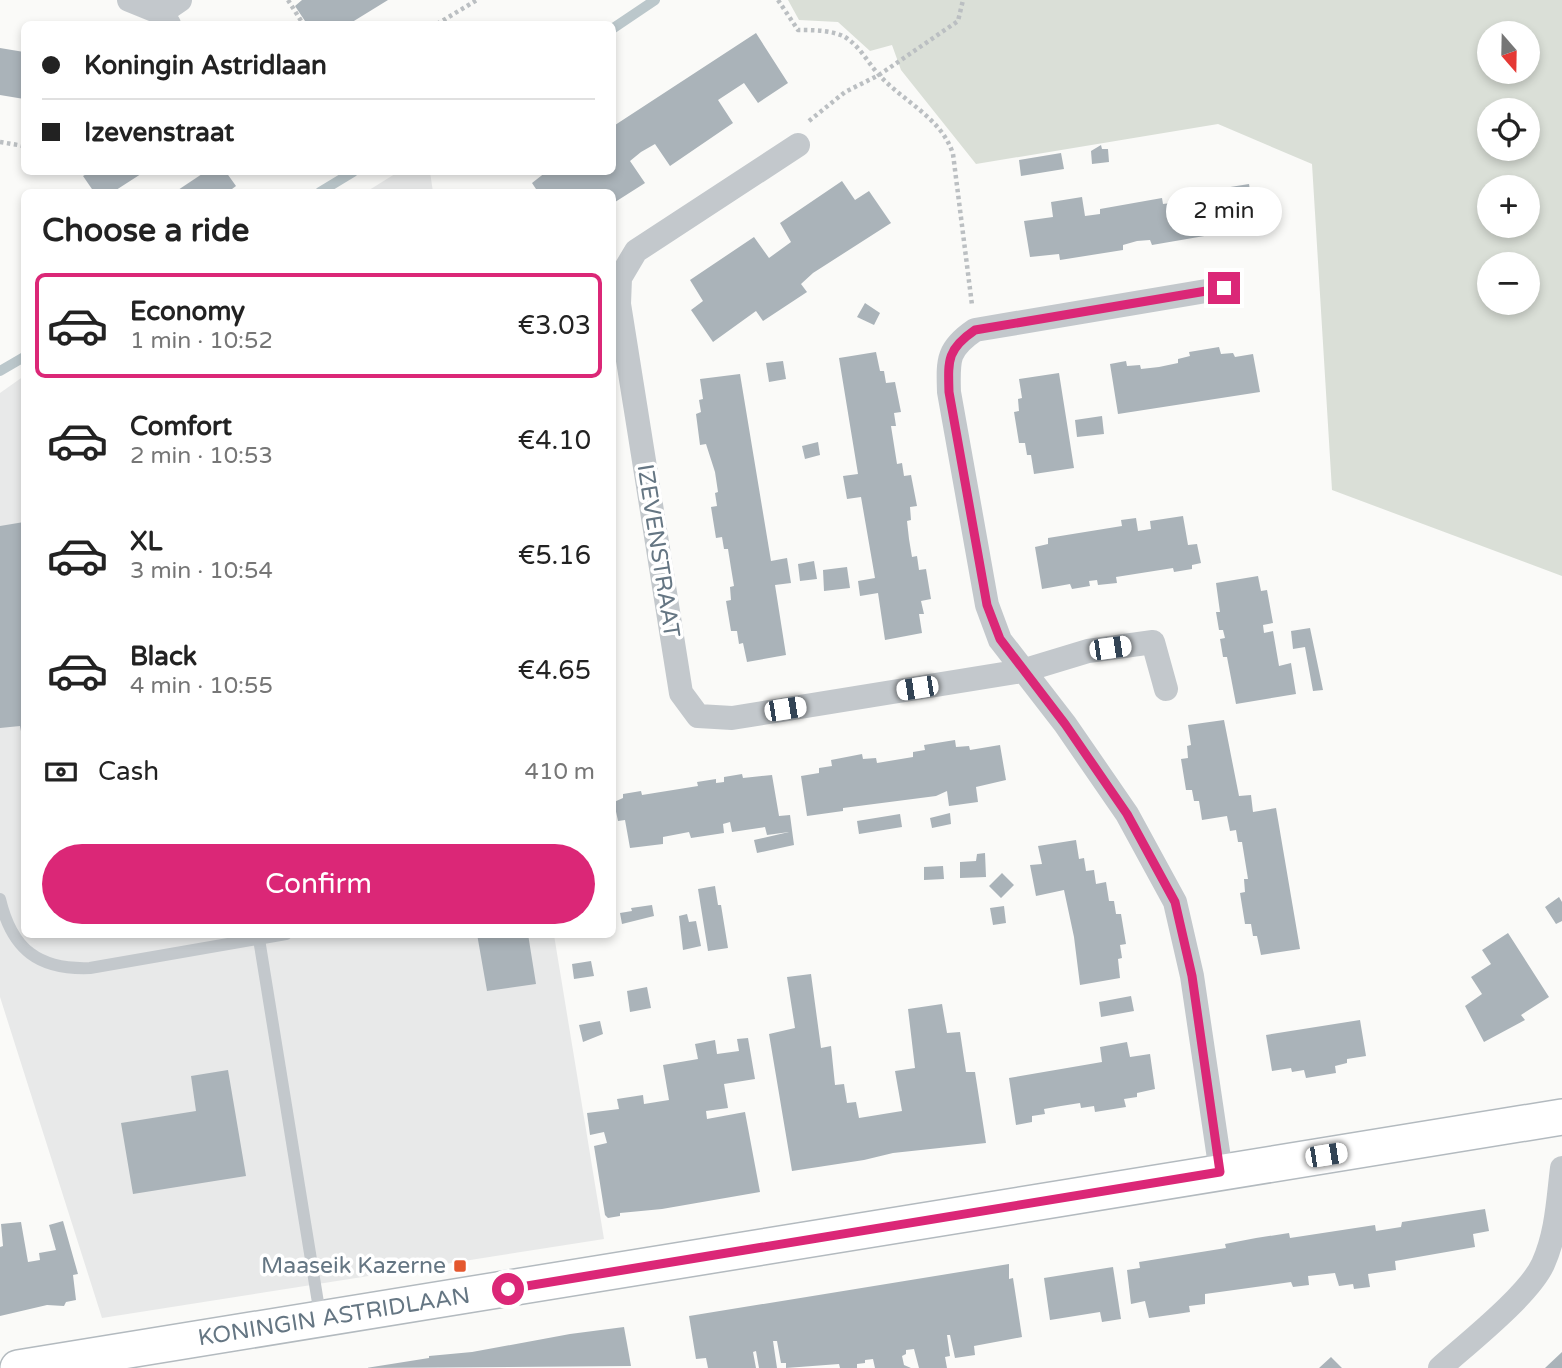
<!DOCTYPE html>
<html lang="en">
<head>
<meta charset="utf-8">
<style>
  :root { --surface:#fff; --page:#f6f6f6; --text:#222; --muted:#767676; --line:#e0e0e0; --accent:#db2777 }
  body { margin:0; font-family:"Varela Round",sans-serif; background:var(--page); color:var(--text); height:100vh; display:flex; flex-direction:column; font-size:26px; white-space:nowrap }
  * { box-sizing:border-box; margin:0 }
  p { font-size:23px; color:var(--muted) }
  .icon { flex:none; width:38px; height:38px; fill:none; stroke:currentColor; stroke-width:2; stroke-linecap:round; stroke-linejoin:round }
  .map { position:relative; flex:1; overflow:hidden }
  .side { position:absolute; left:21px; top:189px; width:595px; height:749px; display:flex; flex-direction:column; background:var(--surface); border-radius:10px; box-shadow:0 4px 10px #0003 }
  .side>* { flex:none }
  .guide { position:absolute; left:21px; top:21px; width:595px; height:154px; border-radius:10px; box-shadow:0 4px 10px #0003; display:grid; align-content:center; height:154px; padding:0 21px; background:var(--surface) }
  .needle { width:46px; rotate:160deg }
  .tools { position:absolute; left:1477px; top:21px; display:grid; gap:14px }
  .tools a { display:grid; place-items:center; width:63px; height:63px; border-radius:50%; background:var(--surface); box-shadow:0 4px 10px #0003; font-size:35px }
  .end { position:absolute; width:32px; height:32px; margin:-16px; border:9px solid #db2777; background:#fff; box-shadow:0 0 0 4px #fff }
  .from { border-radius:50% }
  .bubble { position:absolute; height:49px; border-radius:24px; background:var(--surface); box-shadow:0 4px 10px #0003; font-size:23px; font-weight:600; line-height:49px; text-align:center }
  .car { position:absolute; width:21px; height:42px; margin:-21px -10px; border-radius:9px; box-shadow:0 0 5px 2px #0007; background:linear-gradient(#fff 24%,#345 0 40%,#fff 0 76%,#345 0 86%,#fff 0) }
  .guide b { display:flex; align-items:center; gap:24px; height:66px; font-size:26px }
  .guide b+b { border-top:2px solid var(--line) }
  .guide i { width:18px; height:18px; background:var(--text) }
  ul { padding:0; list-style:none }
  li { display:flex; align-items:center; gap:21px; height:105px; margin:0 14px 10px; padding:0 7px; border:4px solid transparent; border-radius:10px }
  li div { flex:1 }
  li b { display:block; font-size:26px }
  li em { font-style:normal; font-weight:600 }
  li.active { border-color:var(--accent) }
  li>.icon { width:63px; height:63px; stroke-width:1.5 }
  h2 { padding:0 21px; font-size:32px; line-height:84px }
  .pay { display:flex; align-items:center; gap:18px; height:77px; padding:0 21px; font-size:26px }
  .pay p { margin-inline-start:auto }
  .primary-button { display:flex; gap:14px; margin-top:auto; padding:14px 21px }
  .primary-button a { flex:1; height:80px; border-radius:42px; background:var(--accent); color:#fff; font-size:28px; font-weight:600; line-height:80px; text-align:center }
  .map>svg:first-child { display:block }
</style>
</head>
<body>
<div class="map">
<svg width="1562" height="1368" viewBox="0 0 1562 1368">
  <rect width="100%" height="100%" fill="#fafaf8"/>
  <path fill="#e8e9e9" d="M398 172H430L433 192H366Z
    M24 376V934L554 935 604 1239 102 1318 0 997V393Z"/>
  <path fill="#dadfd7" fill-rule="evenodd" d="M788 0H1562V576L1332 490 1312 164 1218 124 976 164 901 70 892 45 870 51 838 22 799 20ZM1489 33H1528V72H1489ZM1489 110H1528V149H1489ZM1489 187H1528V226H1489ZM1489 264H1528V303H1489Z"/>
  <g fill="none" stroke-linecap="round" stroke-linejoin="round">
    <path stroke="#bbc7cb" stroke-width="10" d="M612 29 655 0
      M320 192 353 172
      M0 371 24 357"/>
  </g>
  <path fill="#aab3b9" d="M302 0H388L349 24H307L295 6Z
    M756 33 788 83 758 103 744 83 718 100 733 123 670 166 655 144 641 152 630 161 645 183 612 204V192H538L532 183 546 172H612V127Z
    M0 48 24 52V99L0 95Z
    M1101 145 1102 149H1108L1109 162 1092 164 1091 151Z
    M1061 153 1064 169 1021 176 1019 160Z
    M90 172H144L113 192H94L83 176Z
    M205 172H226L236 186 228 192H175Z
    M842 181 855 200 869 191 891 223 813 273 801 284 807 292 763 321 756 311 713 342 691 310 703 301 690 280 754 237 769 258 791 242 780 223Z
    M1249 184 1255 221 1215 228 1216 234 1152 245 1150 240 1137 241 1123 245V250L1060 260 1059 254 1030 257 1024 221 1053 217 1051 202 1082 197 1085 216 1100 214V209L1162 198 1163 204 1179 202 1194 199 1193 193Z
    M865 303 880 313 874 325 857 317Z
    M1219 347 1221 354 1233 353 1235 357 1253 354 1260 392 1118 414 1110 364 1126 361 1127 366 1140 365 1141 369 1159 367 1178 363V359L1190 356 1189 352Z
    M876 352 880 371H884L886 383 895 382 901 412 894 413 896 426H891L897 464 902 463 904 476 911 475 917 506 910 507 911 520 907 521 909 539 912 557 917 556 919 570 926 569 931 599 921 601 924 614H919L922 633 885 640 878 593 860 596 858 581 875 578 861 497 847 499 843 476 858 474 839 358Z
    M783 361 786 379 769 382 766 363Z
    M1059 373 1074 468 1034 474 1031 455H1027L1025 443H1019L1014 412 1019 411 1018 399 1022 398 1019 379Z
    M740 374 771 561 787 558 791 583 775 585 786 655 747 662 743 643 739 644 737 631H731L726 601 731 600 730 587 734 586 731 568 728 549H724L722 537 716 538 711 507 717 506 715 493 718 492 715 472 706 444 700 445 696 414 701 412 699 400 703 399 700 379Z
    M1102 416 1104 434 1077 437 1075 420Z
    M818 442 820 455 805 459 802 446Z
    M1183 516 1188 545 1197 544 1201 563 1192 565V569L1174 572 1173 568 1116 577 1117 583 1098 585 1097 580 1089 581 1090 586 1072 589 1070 584 1042 589 1035 547 1048 544V538L1122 526 1121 520 1136 518 1138 531 1151 529 1150 521Z
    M24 522V742H23L20 726 0 728V526Z
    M814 561 817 579 800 581 798 564Z
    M847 567 850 588 824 591 823 570Z
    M1258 576 1261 591 1267 590 1273 623 1263 625 1264 633 1273 631 1279 666 1291 663 1296 694 1236 704 1227 657H1223L1220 639 1225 638 1223 630H1219L1216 612H1220L1216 583Z
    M1310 628 1323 690 1313 691 1305 647 1293 649 1291 631Z
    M1224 720 1239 796 1251 795 1253 812 1276 808 1300 949 1261 955 1257 936H1253L1251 924H1245L1240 893 1245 892 1244 879H1248L1242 842H1238L1236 830 1230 831 1227 816 1202 820 1199 801H1194L1192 790H1186L1181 759 1188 758 1187 746 1191 745 1188 725Z
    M955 740 956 747 969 746 970 750 1000 745 1006 780 976 787 978 802 949 806 947 791 936 796 843 808V811L807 816 801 776 819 773V768L832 766 831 760 862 754 863 759 876 758 877 763 913 757V752L925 750 924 745Z
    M742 774 743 778 772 775 779 816 790 815 794 845 757 853 754 840 789 832 767 835 765 827 732 832 730 822 723 824 724 833 691 838 689 832 663 837V844L630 848 625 820 618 821 614 802 623 798V794L641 791 642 795 698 786 697 782 716 779V783L724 782V777Z
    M950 813 951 824 932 828 930 818Z
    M900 814 902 827 859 834 857 821Z
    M1076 840 1079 859 1084 858 1086 871 1094 870 1096 884 1106 882 1109 901H1114L1116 914H1121L1126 944 1120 945 1122 958 1118 959 1120 978 1080 985 1074 937 1064 890 1036 896 1030 865 1042 864 1038 846Z
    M985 853 986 877 960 878V862L976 861 977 854Z
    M943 866 944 879 924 880V867Z
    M1002 873 1014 885 1001 898 989 886Z
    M715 886 718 905H721L728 948 708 951 698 889Z
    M1559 897 1562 902V921L1556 924 1545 907Z
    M652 905 654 916 622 924 620 913 632 911 631 908Z
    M1004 906 1006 923 993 925 990 908Z
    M687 914 689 922 696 921 701 946 683 950 679 916Z
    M1508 933 1549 997 1521 1015 1525 1020 1484 1042 1465 1006 1482 994 1471 977 1491 964 1482 950Z
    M477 934H528L536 984 487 991Z
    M591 961 594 976 574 979 572 964Z
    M811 974 821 1048 831 1046 835 1085 844 1084 847 1103 856 1102 859 1118 902 1111 895 1071 915 1068 908 1009 942 1004 947 1033 960 1032 966 1072H975L986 1143 893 1153 864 1160 792 1171 769 1034 795 1028 787 977Z
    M647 987 651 1008 630 1012 627 991Z
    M1131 996 1134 1011 1101 1017 1099 1002Z
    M1360 1020 1366 1056 1347 1059V1063L1335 1066 1336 1073 1306 1078 1304 1070 1292 1072 1291 1068 1272 1071 1266 1035Z
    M600 1021 603 1034 583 1042 579 1025Z
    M748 1038 755 1079 724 1084 728 1108 706 1111 707 1119 745 1112 760 1192 662 1209 620 1213V1216L608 1218 605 1215 594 1146 607 1143 604 1132 590 1135 587 1113 619 1109 617 1099 643 1095 644 1104 669 1100 663 1065 698 1059 695 1044 715 1040 717 1054 739 1051 737 1039Z
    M1127 1042 1130 1057 1150 1054 1155 1089 1137 1093V1097L1124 1099 1126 1107 1095 1112 1094 1106 1081 1108 1080 1103 1061 1106 1044 1109 1045 1114 1032 1116V1122L1016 1125 1009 1078 1102 1062 1100 1047Z
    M228 1070 246 1176 133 1194 121 1123 196 1111 191 1076Z
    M1485 1209 1489 1231 1473 1234 1475 1247 1395 1261 1396 1270 1368 1274 1370 1287 1354 1289 1353 1284 1339 1286 1335 1273 1308 1276 1309 1285 1293 1287 1291 1282 1205 1294V1304L1189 1306 1190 1312 1177 1314 1149 1318 1145 1301 1131 1304 1127 1270 1140 1268 1139 1262 1226 1248 1225 1244 1256 1238 1289 1233 1290 1238 1375 1225 1376 1231 1401 1227 1402 1222Z
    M63 1221 78 1274 73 1275 76 1300 66 1302 64 1306 47 1305 0 1316V1247L3 1246 1 1224 21 1222 28 1262 40 1260 39 1253 56 1250 49 1225Z
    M1009 1264V1279L1013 1278 1022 1337 974 1346 975 1355 955 1358 950 1335H947L950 1356 945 1357 947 1368H919L914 1349 906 1350V1354L902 1356 904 1365 911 1368H875L873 1359 865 1360V1363L857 1364V1368H840L839 1364 786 1368V1363H781L777 1341H773L777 1368H759L756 1351 753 1352 756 1368H708L706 1358 696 1359 689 1316Z
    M1113 1267 1121 1319 1102 1322 1100 1312 1050 1320 1044 1278Z
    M624 1327 631 1366 366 1368 429 1358V1356L472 1352 570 1334Z
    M1562 1352V1368H1545Z
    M1331 1357 1342 1368H1319Z"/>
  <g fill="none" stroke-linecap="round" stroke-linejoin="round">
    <defs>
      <path id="secondary" d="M18 1368 1562 1117"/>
    </defs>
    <use href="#secondary" stroke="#b3babf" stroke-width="38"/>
    <path stroke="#bbbfc2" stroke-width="4.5" stroke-dasharray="3.5 3.5" stroke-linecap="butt" d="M288 0 303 24
      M778 0 798 30C813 30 832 30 845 37 861 47 869 65 881 77 906 103 942 119 953 154L972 305
      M437 24 477 0
      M809 121 845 92 879 75 958 21 963 0
      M0 142 24 146"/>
    <path stroke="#c3c8cc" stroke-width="12" d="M0 899C12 950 39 970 90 968L286 934
      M259 939 320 1315"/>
    <path stroke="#c3c8cc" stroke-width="24" d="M129 0 161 13 169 24
      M161 13 180 0
      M798 145 636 251 620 278 619 304 681 693 698 716 732 718 1022 671 1088 651 1153 642 1166 689
      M1221 1172 1192 976 1175 902 1127 814 1065 724 1000 640 987 605 949 392C948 360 947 349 975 330L1224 288
      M1440 1368C1468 1343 1529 1295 1543 1264 1557 1233 1558 1200 1562 1168"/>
    <use href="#secondary" stroke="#fff" stroke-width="35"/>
  </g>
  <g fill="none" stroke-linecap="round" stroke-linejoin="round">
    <path stroke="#db2777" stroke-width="9" d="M508 1289 1220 1172 1192 976 1175 902 1127 814 1065 724 1000 639 987 605 949 392C948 360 947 349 975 330L1224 288"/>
  </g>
  <rect fill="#e4572e" stroke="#fff" stroke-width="2.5" x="453" y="1259" width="14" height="14" rx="3.5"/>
  <g text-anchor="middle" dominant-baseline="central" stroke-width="7" stroke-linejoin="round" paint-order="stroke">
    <g font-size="23" fill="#657683" stroke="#fff">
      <text transform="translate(658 551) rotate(81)">IZEVENSTRAAT</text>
      <text transform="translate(334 1317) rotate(-9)">KONINGIN ASTRIDLAAN</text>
    </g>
    <g font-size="23" fill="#657683" stroke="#fff" text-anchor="end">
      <text x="446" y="1266">Maaseik Kazerne</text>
    </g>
  </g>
</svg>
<div class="tools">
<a><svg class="needle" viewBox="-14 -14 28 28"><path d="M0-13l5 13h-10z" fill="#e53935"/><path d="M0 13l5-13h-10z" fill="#767676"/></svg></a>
<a><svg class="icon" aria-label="locate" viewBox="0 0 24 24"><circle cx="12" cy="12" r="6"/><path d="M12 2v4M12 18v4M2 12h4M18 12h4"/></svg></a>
<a>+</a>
<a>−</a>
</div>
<i class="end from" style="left:508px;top:1289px"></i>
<i class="end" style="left:1224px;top:288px"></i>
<div class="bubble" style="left:1166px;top:187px;width:116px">2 min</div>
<i class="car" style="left:1110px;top:648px;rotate:82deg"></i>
<i class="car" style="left:917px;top:688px;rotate:261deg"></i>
<i class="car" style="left:785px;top:709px;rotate:81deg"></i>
<i class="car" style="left:1326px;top:1155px;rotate:81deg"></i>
<div class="guide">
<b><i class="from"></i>Koningin Astridlaan</b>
<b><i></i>Izevenstraat</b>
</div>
<section class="side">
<h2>Choose a ride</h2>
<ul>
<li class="active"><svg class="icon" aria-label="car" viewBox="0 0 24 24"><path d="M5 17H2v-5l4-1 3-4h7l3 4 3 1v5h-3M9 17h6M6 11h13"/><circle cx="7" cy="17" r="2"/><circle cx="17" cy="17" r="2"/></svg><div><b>Economy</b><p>1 min · 10:52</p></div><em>€3.03</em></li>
<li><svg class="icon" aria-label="car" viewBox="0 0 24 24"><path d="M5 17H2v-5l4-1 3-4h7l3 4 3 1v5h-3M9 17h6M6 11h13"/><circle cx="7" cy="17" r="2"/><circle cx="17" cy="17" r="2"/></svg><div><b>Comfort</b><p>2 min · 10:53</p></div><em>€4.10</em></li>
<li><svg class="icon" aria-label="car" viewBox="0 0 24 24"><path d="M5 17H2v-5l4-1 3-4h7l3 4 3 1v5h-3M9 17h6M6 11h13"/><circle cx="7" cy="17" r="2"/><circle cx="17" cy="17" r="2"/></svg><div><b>XL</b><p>3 min · 10:54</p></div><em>€5.16</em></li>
<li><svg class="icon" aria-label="car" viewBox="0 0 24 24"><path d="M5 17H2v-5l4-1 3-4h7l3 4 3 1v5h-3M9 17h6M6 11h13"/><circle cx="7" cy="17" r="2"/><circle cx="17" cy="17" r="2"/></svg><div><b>Black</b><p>4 min · 10:55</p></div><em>€4.65</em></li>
</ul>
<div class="pay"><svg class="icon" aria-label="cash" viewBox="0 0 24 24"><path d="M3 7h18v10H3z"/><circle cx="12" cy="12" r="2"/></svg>Cash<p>410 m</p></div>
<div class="primary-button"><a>Confirm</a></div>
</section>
</div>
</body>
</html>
